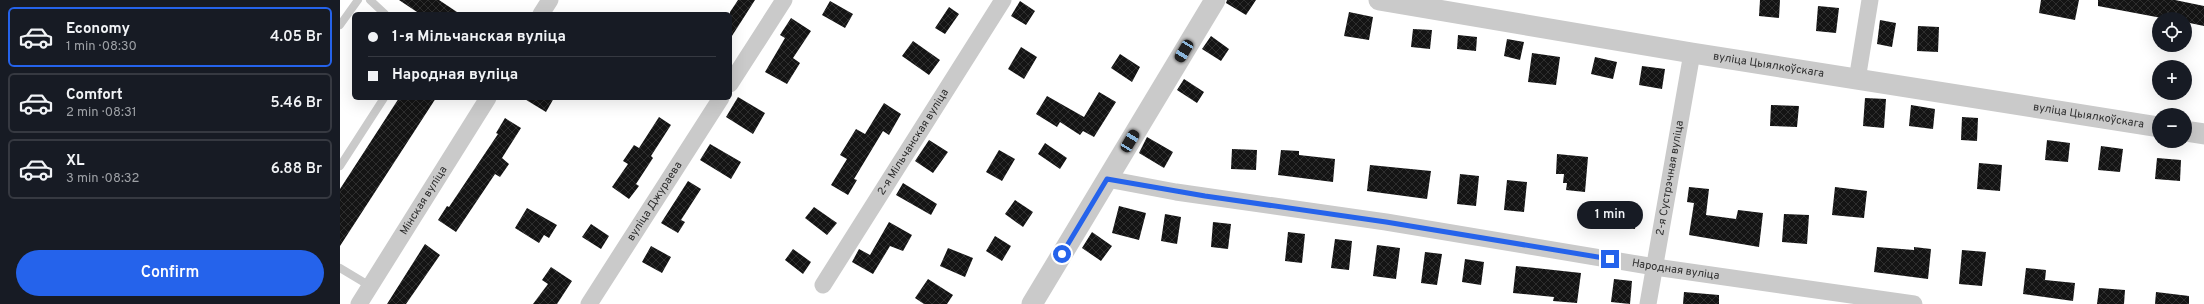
<!DOCTYPE html>
<html lang="en">
<head>
<meta charset="utf-8">
<style>
  :root { --surface:#171b24; --page:#242831; --text:#f1f3f6; --muted:#9ea1a6; --line:#363941; --accent:#2563eb }
  body { margin:0; font-family:Overpass,sans-serif; background:var(--page); color:var(--text); height:100vh; display:flex; flex-direction:column; font-size:15px; white-space:nowrap }
  * { box-sizing:border-box; margin:0 }
  p { font-size:13px; color:var(--muted) }
  .icon { flex:none; width:22px; height:22px; fill:none; stroke:currentColor; stroke-width:2; stroke-linecap:round; stroke-linejoin:round }
  .map { position:relative; flex:1; overflow:hidden }
  .panel { display:flex; flex-direction:column; background:var(--surface); width:340px }
  .panel>* { flex:none }
  .banner { position:absolute; left:12px; top:12px; width:380px; height:88px; border-radius:6px; box-shadow:0 4px 16px #0002; display:grid; align-content:center; height:88px; padding:0 16px; background:var(--surface) }
  .fabs { position:absolute; left:1812px; top:12px; display:grid; gap:8px }
  .fabs a { display:grid; place-items:center; width:40px; height:40px; border-radius:50%; background:var(--surface); box-shadow:0 4px 16px #0002; font-size:20px }
  .end { position:absolute; width:18px; height:18px; margin:-9px; border:5px solid #2563eb; background:#fff; box-shadow:0 0 0 2px #fff }
  .from { border-radius:50% }
  .bubble { position:absolute; height:28px; border-radius:14px; background:var(--surface); box-shadow:0 4px 16px #0002; font-size:13px; font-weight:600; line-height:28px; text-align:center }
  .car { position:absolute; width:12px; height:24px; margin:-12px -6px; border-radius:5px; box-shadow:0 0 3px 1px #0007; background:linear-gradient(#222 24%,#8ab4d8 0 40%,#222 0 76%,#8ab4d8 0 86%,#222 0) }
  .banner b { display:flex; align-items:center; gap:14px; height:38px; font-size:15px }
  .banner b+b { border-top:1px solid var(--line) }
  .banner i { width:10px; height:10px; background:var(--text) }
  ul { padding:7px 0 0; list-style:none }
  li { display:flex; align-items:center; gap:12px; height:60px; margin:0 8px 6px; padding:0 8px; border:2px solid var(--line); border-radius:6px }
  li div { flex:1 }
  li b { display:block; font-size:15px }
  li em { font-style:normal; font-weight:600 }
  li.active { border-color:var(--accent) }
  li>.icon { width:36px; height:36px; stroke-width:1.5 }
  .action { display:flex; gap:8px; margin-top:auto; padding:8px 16px }
  .action a { flex:1; height:46px; border-radius:24px; background:var(--accent); color:#fff; font-size:16px; font-weight:600; line-height:46px; text-align:center }
  main { display:flex; flex:1; min-height:0 }
  .map>svg:first-child { display:block }
</style>
</head>
<body>
<main>
<section class="panel">
<ul>
<li class="active"><svg class="icon" aria-label="car" viewBox="0 0 24 24"><path d="M5 17H2v-5l4-1 3-4h7l3 4 3 1v5h-3M9 17h6M6 11h13"/><circle cx="7" cy="17" r="2"/><circle cx="17" cy="17" r="2"/></svg><div><b>Economy</b><p>1 min · 08:30</p></div><em>4.05 Br</em></li>
<li><svg class="icon" aria-label="car" viewBox="0 0 24 24"><path d="M5 17H2v-5l4-1 3-4h7l3 4 3 1v5h-3M9 17h6M6 11h13"/><circle cx="7" cy="17" r="2"/><circle cx="17" cy="17" r="2"/></svg><div><b>Comfort</b><p>2 min · 08:31</p></div><em>5.46 Br</em></li>
<li><svg class="icon" aria-label="car" viewBox="0 0 24 24"><path d="M5 17H2v-5l4-1 3-4h7l3 4 3 1v5h-3M9 17h6M6 11h13"/><circle cx="7" cy="17" r="2"/><circle cx="17" cy="17" r="2"/></svg><div><b>XL</b><p>3 min · 08:32</p></div><em>6.88 Br</em></li>
</ul>
<div class="action"><a>Confirm</a></div>
</section>
<div class="map">
<svg width="1864" height="304" viewBox="0 0 1864 304">
  <defs>
    <pattern id="building-cross-hatch" width="8" height="8" patternUnits="userSpaceOnUse"><rect width="8" height="8" fill="#141414"/><path d="M0 0l8 8M0 8l8-8" fill="none" stroke="#2e2e2e"/></pattern>
  </defs>
  <rect width="100%" height="100%" fill="#fff"/>
  <path fill="url(#building-cross-hatch)" d="M59 0H99L120 14H80Z
    M398 0H415L390 39V12Z
    M887 0H916L906 15 886 3Z
    M1420 0H1440L1439 18 1419 16Z
    M1701 0H1739L1735 20 1699 13Z
    M1758 0H1835L1864 6V26L1845 22V19H1827L1758 6Z
    M490 1 513 14 505 28 482 15Z
    M680 1 695 11 686 25 671 16Z
    M1478 6 1499 8 1496 33 1476 31Z
    M609 7 619 14 605 34 595 28Z
    M1009 12 1033 17 1029 40 1004 36Z
    M451 18 471 31 453 58 460 63 447 84 425 72 445 38 440 35Z
    M1540 20 1556 23 1552 47 1537 44Z
    M1578 26 1599 27 1598 52 1577 51Z
    M1073 29 1092 30 1090 49 1071 47Z
    M1118 35 1137 37 1136 51 1117 49Z
    M871 36 889 49 881 61 862 49Z
    M1167 39 1184 42 1180 60 1164 56Z
    M573 41 600 60 589 75 562 56Z
    M681 47 697 57 684 79 668 69Z
    M1192 53 1220 57 1216 85 1188 82Z
    M780 54 800 67 792 82 771 68Z
    M1255 57 1277 62 1273 79 1251 74Z
    M1302 66 1325 69 1322 89 1299 85Z
    M844 79 864 92 857 103 837 90Z
    M759 92 776 102 754 137 743 131 740 135 720 122 717 127 696 114 707 96 744 117Z
    M398 97 425 113 413 134 386 117Z
    M59 98H96L0 246V189Z
    M183 98H214L206 112Z
    M1525 98 1546 99 1544 128 1523 126Z
    M544 103 561 114 549 135 543 131 514 179 517 180 508 195 491 185 507 159 500 155 516 129 525 134Z
    M1431 105 1459 106 1457 127 1430 126Z
    M1571 105 1595 109 1593 129 1569 126Z
    M319 117 331 125 311 156 313 158 296 184 299 186 289 199 272 187 288 164 283 161 294 145 299 148Z
    M1622 117 1638 118 1637 141 1621 140Z
    M165 118 181 128 162 158 169 164 160 177 155 174 116 232 98 220 107 206 109 207 158 134 156 133Z
    M807 137 833 152 824 168 799 153Z
    M589 140 608 152 593 173 575 161Z
    M1707 140 1730 143 1728 162 1705 160Z
    M705 143 727 158 720 169 698 154Z
    M370 144 401 162 391 179 360 160Z
    M1761 146 1783 149 1780 172 1758 170Z
    M892 149 917 150 916 170 891 169Z
    M659 150 675 159 662 181 646 172Z
    M941 150 959 151V155L995 159 993 182 938 175Z
    M1217 154 1248 157 1245 192 1226 190 1227 183H1223L1224 174H1216Z
    M1817 158 1841 160 1840 181 1815 179Z
    M1639 163 1662 165 1660 191 1637 189Z
    M1030 165 1091 171 1087 199 1027 191Z
    M1120 174 1139 176 1136 206 1117 204Z
    M1167 180 1187 182 1184 212 1164 210Z
    M348 181 361 189 341 220 345 222 338 233 321 223Z
    M563 183 597 204 591 215 556 195Z
    M1349 187 1369 189 1366 215 1396 219 1398 210 1423 213 1419 247 1349 235 1354 203 1347 202Z
    M1495 187 1527 191 1524 218 1492 215Z
    M675 200 693 212 683 227 665 214Z
    M779 206 806 213 799 240 772 233Z
    M474 207 497 223 487 235 465 218Z
    M1255 207 1297 210 1295 229 1254 226Z
    M187 208 217 225 209 238 204 235 199 243 175 228Z
    M825 214 841 217 837 244 821 241Z
    M1444 214 1469 215 1467 244 1442 242Z
    M549 222 572 235 563 251 550 246 533 274 512 262 519 249 530 255Z
    M873 222 891 224 888 249 871 247Z
    M251 224 269 236 261 249 242 237Z
    M752 232 772 246 761 261 742 248Z
    M948 232 965 234 962 263 945 261Z
    M655 236 671 246 662 261 646 251Z
    M995 239 1012 241 1009 270 991 268Z
    M85 244 100 255 66 304H47Z
    M1037 245 1060 248 1056 279 1033 276Z
    M311 246 331 257 322 273 302 262Z
    M1537 247 1574 250V247L1591 249 1588 279 1534 272Z
    M608 248 633 258 625 277 600 266Z
    M453 249 471 262 463 274 445 260Z
    M1622 250 1646 252 1642 286 1619 284Z
    M1085 252 1102 254 1097 285 1081 283Z
    M1125 259 1144 262 1141 285 1122 282Z
    M1176 266 1241 273 1237 303 1213 301 1214 297 1173 293Z
    M211 267 232 281 217 304H193L208 284 202 280Z
    M1686 268 1706 270 1705 280 1735 283 1733 301 1683 294Z
    M588 279 613 295 607 304H584L575 298Z
    M1274 279 1292 281 1290 304 1271 302Z
    M1759 288 1785 290 1784 304H1757Z
    M1344 292 1379 295V304H1343Z
    M1816 292 1849 296V304H1815Z"/>
  <g fill="none" stroke-linecap="round" stroke-linejoin="round">
    <path stroke="#cacaca" stroke-width="8" d="M30 0 45 14
      M0 25 18 0
      M0 166 44 98
      M0 268 30 286"/>
    <g stroke="#cacaca" stroke-width="17">
      <path d="M201 14 210 0"/>
      <path d="M1517 80 1530 0"/>
      <path d="M390 84 444 0"/>
      <path id="s1" d="M767 179 836 192 1046 222 1315 267 1574 304"/>
      <path id="s2" d="M483 285 663 0"/>
      <path id="s3" d="M19 304 148 98"/>
      <path id="s4" d="M249 304 381 98"/>
      <path id="s5" d="M1308 304 1352 53"/>
    </g>
    <g stroke="#cacaca" stroke-width="21">
      <path id="s6" d="M1039 0 1352 53 1819 127"/>
      <path d="M1845 131 1864 134"/>
      <path d="M692 304 875 0"/>
    </g>
  </g>
  <g fill="none" stroke-linecap="round" stroke-linejoin="round">
    <path stroke="#2563eb" stroke-width="5" d="M722 254 767 179 865 196 1046 222 1270 259"/>
  </g>
  <g text-anchor="middle" dominant-baseline="central" stroke-width="4" stroke-linejoin="round" paint-order="stroke">
    <g font-size="11" fill="#2d2d2d" stroke="#fff">
      <text stroke="none"><textPath href="#s6" startOffset="395">вуліца Цыялкоўскага</textPath></text>
      <text stroke="none"><textPath href="#s6" startOffset="719">вуліца Цыялкоўскага</textPath></text>
      <text stroke="none"><textPath href="#s2" startOffset="169">2-я Мільчанская вуліца</textPath></text>
      <text stroke="none"><textPath href="#s5" startOffset="128">2-я Сустрэчная вуліца</textPath></text>
      <text stroke="none"><textPath href="#s3" startOffset="122">Мінская вуліца</textPath></text>
      <text stroke="none"><textPath href="#s4" startOffset="122">вуліца Джураева</textPath></text>
      <text stroke="none"><textPath href="#s1" startOffset="576">Народная вуліца</textPath></text>
    </g>
  </g>
</svg>
<div class="fabs">
<a><svg class="icon" aria-label="locate" viewBox="0 0 24 24"><circle cx="12" cy="12" r="6"/><path d="M12 2v4M12 18v4M2 12h4M18 12h4"/></svg></a>
<a>+</a>
<a>−</a>
</div>
<i class="end from" style="left:722px;top:254px"></i>
<i class="end" style="left:1270px;top:259px"></i>
<div class="bubble" style="left:1237px;top:201px;width:66px">1 min</div>
<i class="car" style="left:844px;top:51px;rotate:211deg"></i>
<i class="car" style="left:790px;top:141px;rotate:31deg"></i>
<div class="banner">
<b><i class="from"></i>1-я Мільчанская вуліца</b>
<b><i></i>Народная вуліца</b>
</div>
</div>
</main>
</body>
</html>
